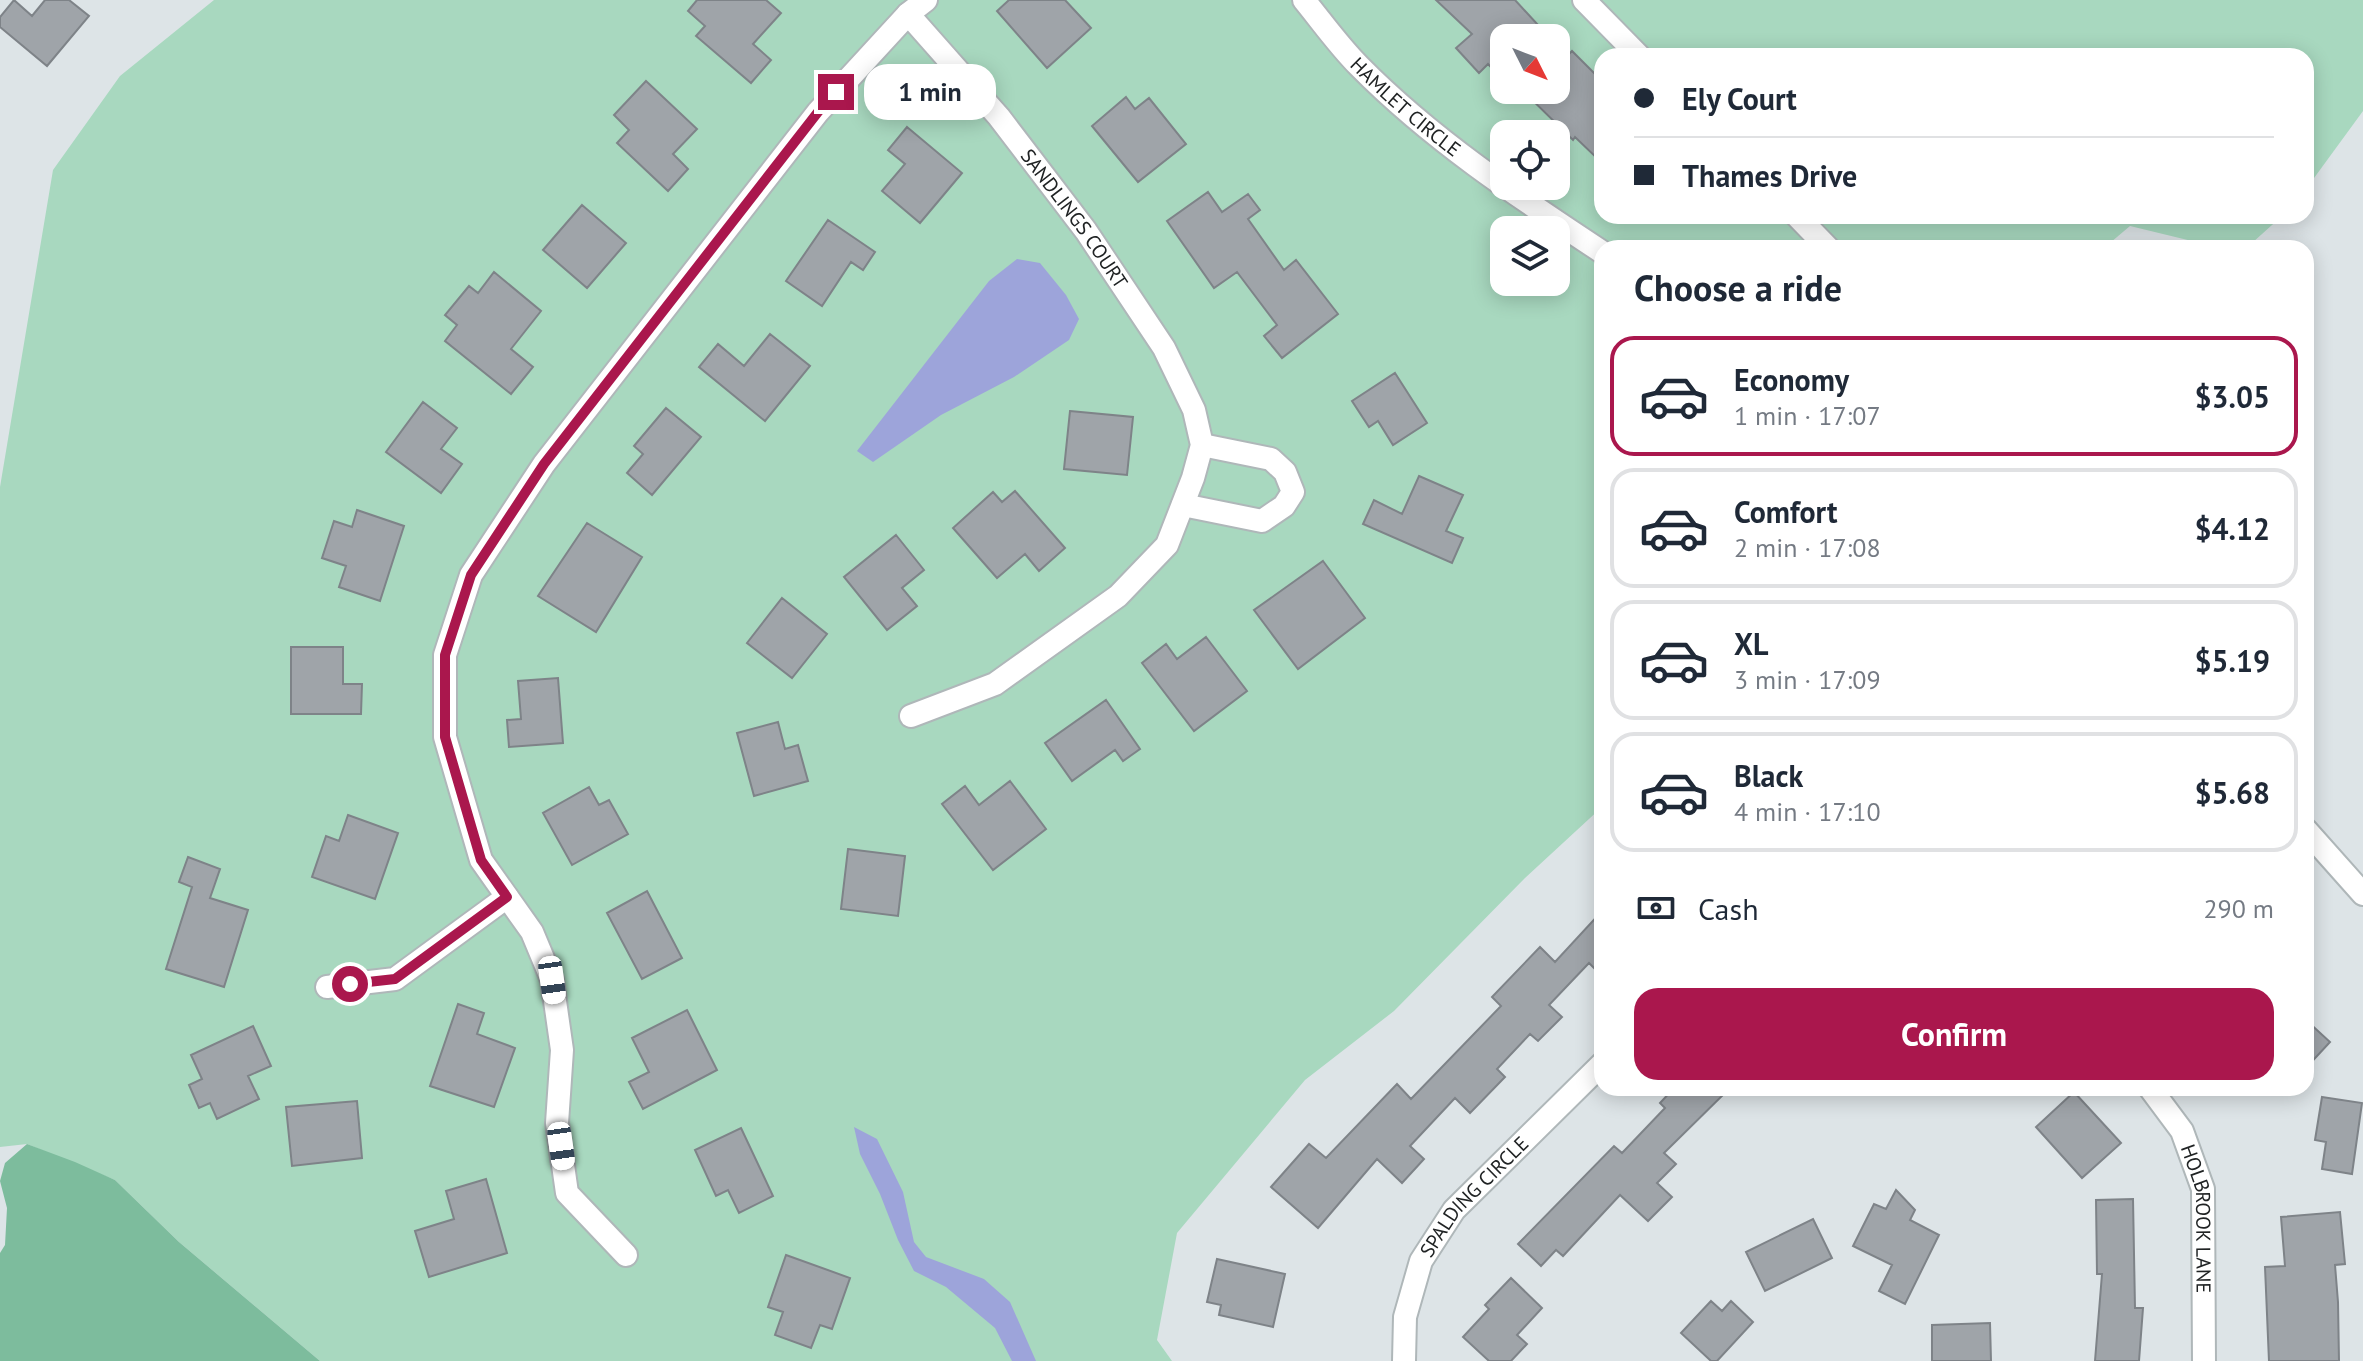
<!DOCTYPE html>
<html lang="en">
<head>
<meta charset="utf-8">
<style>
  :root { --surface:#fff; --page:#f6f6f7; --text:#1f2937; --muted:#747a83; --line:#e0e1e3; --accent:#aa174d }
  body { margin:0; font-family:"PT Sans",sans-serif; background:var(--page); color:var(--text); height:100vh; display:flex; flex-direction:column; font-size:30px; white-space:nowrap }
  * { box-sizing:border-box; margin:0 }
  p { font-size:26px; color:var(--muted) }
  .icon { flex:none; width:44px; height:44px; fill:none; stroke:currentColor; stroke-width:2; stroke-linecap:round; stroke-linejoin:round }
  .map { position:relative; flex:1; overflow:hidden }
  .drawer { position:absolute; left:1594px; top:240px; width:720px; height:856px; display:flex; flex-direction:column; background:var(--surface); border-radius:24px; box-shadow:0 4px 20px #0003 }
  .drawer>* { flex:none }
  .top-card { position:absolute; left:1594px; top:48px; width:720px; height:176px; border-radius:24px; box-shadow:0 4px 20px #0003; display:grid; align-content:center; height:176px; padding:0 40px; background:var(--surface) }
  .needle { width:52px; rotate:132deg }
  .tools { position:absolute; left:1490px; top:24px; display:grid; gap:16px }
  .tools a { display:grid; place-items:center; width:80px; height:80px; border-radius:16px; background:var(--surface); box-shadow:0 4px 20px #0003; font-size:40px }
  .end { position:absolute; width:36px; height:36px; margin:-18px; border:10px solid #aa174d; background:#fff; box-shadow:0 0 0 4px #fff }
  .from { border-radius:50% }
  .bubble { position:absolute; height:56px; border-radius:24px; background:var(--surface); box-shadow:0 4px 20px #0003; font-size:26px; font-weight:700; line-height:56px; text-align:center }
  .car { position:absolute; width:24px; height:48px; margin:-24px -12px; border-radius:10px; box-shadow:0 0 6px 2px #0007; background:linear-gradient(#fff 24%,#345 0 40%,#fff 0 76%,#345 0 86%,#fff 0) }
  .top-card b { display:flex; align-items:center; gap:28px; height:76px; font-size:30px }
  .top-card b+b { border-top:2px solid var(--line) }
  .top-card i { width:20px; height:20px; background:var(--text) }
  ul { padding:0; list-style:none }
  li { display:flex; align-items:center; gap:24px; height:120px; margin:0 16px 12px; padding:0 24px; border:4px solid var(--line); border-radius:24px }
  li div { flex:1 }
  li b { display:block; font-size:30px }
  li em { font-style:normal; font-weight:700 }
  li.on { border-color:var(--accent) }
  li>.icon { width:72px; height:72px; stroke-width:1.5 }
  h2 { padding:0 40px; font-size:36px; line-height:96px }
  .pay { display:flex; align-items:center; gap:20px; height:88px; padding:0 40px; font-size:30px }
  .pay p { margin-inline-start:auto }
  .button { display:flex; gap:16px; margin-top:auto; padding:16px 40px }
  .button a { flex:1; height:92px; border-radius:24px; background:var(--accent); color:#fff; font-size:32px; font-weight:700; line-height:92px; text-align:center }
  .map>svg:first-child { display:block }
</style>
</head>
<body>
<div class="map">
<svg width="2363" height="1361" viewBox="0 0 2363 1361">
  <rect width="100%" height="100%" fill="#dde4e7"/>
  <path fill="#a8d8bf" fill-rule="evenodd" d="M214 0H2363V111L2306 189V56H1602V216H2282L2252 243H2200L2130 226 2104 248H1602V807L1525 878 1394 1011 1305 1080 1177 1233 1157 1340 1172 1361H320L179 1242 115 1180 27 1144 0 1147V487L53 170 120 76ZM1504 38H1556V90H1504ZM1504 134H1556V186H1504ZM1504 230H1556V282H1504Z"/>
  <path fill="#7dbc9d" d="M27 1144 75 1162 115 1180 179 1242 320 1361H0V1253L5 1245 7 1208 0 1181 5 1163Z"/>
  <path fill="#9da4da" d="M1017 259 1040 263 1066 295 1079 319 1069 340 1014 377 941 415 873 462 857 451 989 281Z
    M854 1127 877 1139 903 1192 914 1242 926 1257 984 1279 1010 1302 1036 1361H1012L995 1328 946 1287 914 1271 898 1240 880 1194 860 1154Z"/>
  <path fill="#9fa4a9" stroke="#7e8388" stroke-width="2" d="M14 0 32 16 45 0H69L89 16 47 66 0 27V17Z
    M697 0H766L781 13 753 44 771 60 751 83 696 36 705 26 688 11Z
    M1009 0H1065L1091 28 1047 68 997 11Z
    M1436 0H1515L1550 38H1504V81L1488 64 1479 73 1456 48 1472 34Z
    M1556 44 1567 56 1572 51 1602 81V163L1575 137 1573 140 1522 90H1556Z
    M646 81 697 129 673 154 688 169 668 191 617 143 629 130 614 115Z
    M1126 97 1135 109 1149 98 1186 144 1138 182 1092 126Z
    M907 127 962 173 920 223 882 191 905 164 888 150Z
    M1208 192 1222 212 1248 194 1260 210 1248 219 1284 270 1296 260 1338 314 1282 358 1264 336 1277 325 1237 272 1214 288 1167 221Z
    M582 205 626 243 587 288 543 250Z
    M828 220 875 252 863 270 851 262 822 306 786 281Z
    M494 272 541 311 511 349 533 367 511 394 445 341 457 325 445 315 469 286 478 293Z
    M770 334 810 366 765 421 699 367 718 344 744 366Z
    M1395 373 1427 423 1393 445 1378 421 1369 427 1352 401Z
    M423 402 457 428 441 449 462 464 441 493 386 452Z
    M666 408 701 437 652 495 627 473 643 454 634 446Z
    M1070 411 1133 417 1127 475 1064 469Z
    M1419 476 1463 495 1446 531 1463 538 1452 563 1363 524 1374 500 1402 514Z
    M1015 491 1065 548 1039 571 1025 554 997 578 953 528 993 492 1002 502Z
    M357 510 404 526 380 601 339 587 346 566 322 558 334 521 352 527Z
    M587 523 642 557 596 632 538 596Z
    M896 535 924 570 902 588 917 606 887 630 844 577Z
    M1323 561 1365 618 1298 669 1254 610Z
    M782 598 827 634 792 678 747 643Z
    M1206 637 1247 691 1194 731 1142 663 1166 644 1177 659Z
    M291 647H343V684H362L361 714H291Z
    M558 678 563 743 509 747 507 720 521 719 518 681Z
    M1106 700 1140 749 1123 761 1115 750 1072 781 1045 743Z
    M778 722 785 749 798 745 808 781 754 796 737 733Z
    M1010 781 1046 829 993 870 942 804 965 786 979 805Z
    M589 787 599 805 609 800 628 834 572 865 543 813Z
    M348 815 398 833 375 899 312 877 326 836 339 841Z
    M848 849 905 856 898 916 841 909Z
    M188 857 220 869 210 898 248 910 224 987 166 969 192 887 179 882Z
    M647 891 682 958 642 979 607 913Z
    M1602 911V976L1589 963 1549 1005 1562 1017 1538 1041 1530 1034 1497 1069 1505 1077 1470 1113 1455 1098 1410 1146 1424 1159 1402 1183 1377 1159 1318 1228 1271 1187 1309 1144 1326 1158 1397 1084 1411 1099 1501 1006 1492 997 1540 947 1555 962Z
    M458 1004 484 1013 477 1034 515 1048 494 1107 430 1086Z
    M687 1010 717 1070 643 1109 629 1082 649 1072 632 1038Z
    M2306 1020 2330 1042 2306 1068Z
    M253 1026 271 1066 248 1076 259 1099 217 1119 210 1103 199 1108 189 1085 202 1079 191 1055Z
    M1674 1088H1730L1664 1153 1676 1164 1657 1183 1672 1197 1648 1221 1620 1195 1563 1256 1556 1250 1541 1266 1518 1244 1614 1146 1622 1153 1665 1108 1660 1103Z
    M2074 1092 2121 1143 2082 1178 2036 1127Z
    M2322 1097 2362 1103 2352 1174 2322 1169 2326 1142 2315 1140Z
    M357 1101 362 1158 292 1166 286 1107Z
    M741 1128 773 1196 739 1213 728 1190 716 1196 695 1150Z
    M486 1179 507 1253 429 1277 415 1231 454 1219 446 1191Z
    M1896 1190 1915 1210 1910 1220 1939 1235 1905 1304 1879 1291 1892 1265 1853 1246 1874 1204 1886 1209Z
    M2133 1199 2135 1308H2143L2139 1361H2095L2102 1274H2097L2096 1200Z
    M2340 1212 2345 1264 2335 1265 2338 1302 2339 1361H2269L2265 1267 2285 1266 2281 1217Z
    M1813 1219 1832 1258 1765 1291 1746 1252Z
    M786 1255 850 1278 832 1329 820 1325 811 1348 775 1335 783 1312 768 1307Z
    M1217 1259 1285 1274 1273 1327 1219 1315 1221 1305 1207 1302Z
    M1511 1278 1542 1308 1517 1335 1527 1344 1511 1361H1489L1463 1337 1489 1309 1485 1305Z
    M1711 1301 1722 1311 1731 1301 1753 1322 1717 1361H1711L1681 1333Z
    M1990 1323 1991 1361H1932V1325Z"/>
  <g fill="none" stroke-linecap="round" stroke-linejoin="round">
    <defs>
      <g id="minor">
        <path id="s1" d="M1304 0C1322 22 1339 46 1359 66 1431 139 1517 196 1602 252"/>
        <path d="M1584 0 1639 56"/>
        <path id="s2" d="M908 14 999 117 1086 231 1164 348 1194 410 1202 445 1193 478 1167 545 1118 596 995 684 911 716"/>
        <path d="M1797 216 1828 248"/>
        <path d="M1183 505 1262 521 1284 506 1293 492 1285 472 1271 459 1202 445"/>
        <path d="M2306 830 2363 894"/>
        <path d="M327 987 395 979 507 897"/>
        <path id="s3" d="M2150 1088 2182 1131 2203 1189 2204 1361"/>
        <path d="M626 1255 567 1193 557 1123 562 1050 552 980 532 932 481 860 445 737V655L471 575 544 464 818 112 908 14 926 0"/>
        <path id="s4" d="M1404 1361 1405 1317 1421 1261 1454 1210 1602 1064"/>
      </g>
    </defs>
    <use href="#minor" stroke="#afb7b9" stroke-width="26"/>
    <use href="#minor" stroke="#fff" stroke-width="22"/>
  </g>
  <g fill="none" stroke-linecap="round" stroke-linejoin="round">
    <path stroke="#aa174d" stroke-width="10" d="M350 984 395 979 507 897 481 860 445 737V655L471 575 544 464 818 112 836 92"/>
  </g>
  <g text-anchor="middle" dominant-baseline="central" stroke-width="6" stroke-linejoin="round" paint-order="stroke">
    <g font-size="20" fill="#202324" stroke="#eaf2f4">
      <text stroke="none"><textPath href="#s1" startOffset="148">HAMLET CIRCLE</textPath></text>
      <text stroke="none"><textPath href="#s2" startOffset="264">SANDLINGS COURT</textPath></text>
      <text stroke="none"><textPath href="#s4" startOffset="186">SPALDING CIRCLE</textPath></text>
      <text stroke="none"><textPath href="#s3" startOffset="144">HOLBROOK LANE</textPath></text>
    </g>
  </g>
</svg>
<div class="tools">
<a><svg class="needle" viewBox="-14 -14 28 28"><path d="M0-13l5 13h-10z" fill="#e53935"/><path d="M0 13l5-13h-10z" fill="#747a83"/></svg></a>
<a><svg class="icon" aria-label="locate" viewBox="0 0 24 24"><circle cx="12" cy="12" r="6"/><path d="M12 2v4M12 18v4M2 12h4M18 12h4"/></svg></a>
<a><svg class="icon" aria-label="layers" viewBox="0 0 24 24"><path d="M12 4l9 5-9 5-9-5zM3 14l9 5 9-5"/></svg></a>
</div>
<i class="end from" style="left:350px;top:984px"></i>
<i class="end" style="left:836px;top:92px"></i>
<div class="bubble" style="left:864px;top:64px;width:132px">1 min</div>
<i class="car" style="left:552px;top:980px;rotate:172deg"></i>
<i class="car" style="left:561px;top:1146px;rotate:172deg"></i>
<div class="top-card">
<b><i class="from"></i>Ely Court</b>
<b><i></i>Thames Drive</b>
</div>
<section class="drawer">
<h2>Choose a ride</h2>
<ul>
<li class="on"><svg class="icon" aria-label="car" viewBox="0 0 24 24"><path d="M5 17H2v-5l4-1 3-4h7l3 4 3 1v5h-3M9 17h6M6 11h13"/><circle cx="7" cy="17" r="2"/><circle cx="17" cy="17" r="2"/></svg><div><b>Economy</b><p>1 min · 17:07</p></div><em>$3.05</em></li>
<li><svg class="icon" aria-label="car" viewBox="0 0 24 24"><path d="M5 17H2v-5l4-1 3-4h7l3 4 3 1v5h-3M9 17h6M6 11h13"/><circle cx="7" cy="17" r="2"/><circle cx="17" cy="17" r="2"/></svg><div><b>Comfort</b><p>2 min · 17:08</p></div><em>$4.12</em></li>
<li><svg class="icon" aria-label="car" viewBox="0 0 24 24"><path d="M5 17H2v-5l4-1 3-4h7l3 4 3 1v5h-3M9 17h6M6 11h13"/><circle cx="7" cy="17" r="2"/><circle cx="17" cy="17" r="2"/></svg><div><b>XL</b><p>3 min · 17:09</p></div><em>$5.19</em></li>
<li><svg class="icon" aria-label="car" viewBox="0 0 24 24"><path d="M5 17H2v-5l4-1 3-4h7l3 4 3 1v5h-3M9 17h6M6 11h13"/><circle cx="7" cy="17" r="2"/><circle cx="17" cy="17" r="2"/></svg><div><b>Black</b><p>4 min · 17:10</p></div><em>$5.68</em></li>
</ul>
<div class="pay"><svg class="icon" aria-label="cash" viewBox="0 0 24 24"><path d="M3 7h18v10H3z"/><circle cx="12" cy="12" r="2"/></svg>Cash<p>290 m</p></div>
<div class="button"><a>Confirm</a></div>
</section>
</div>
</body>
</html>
